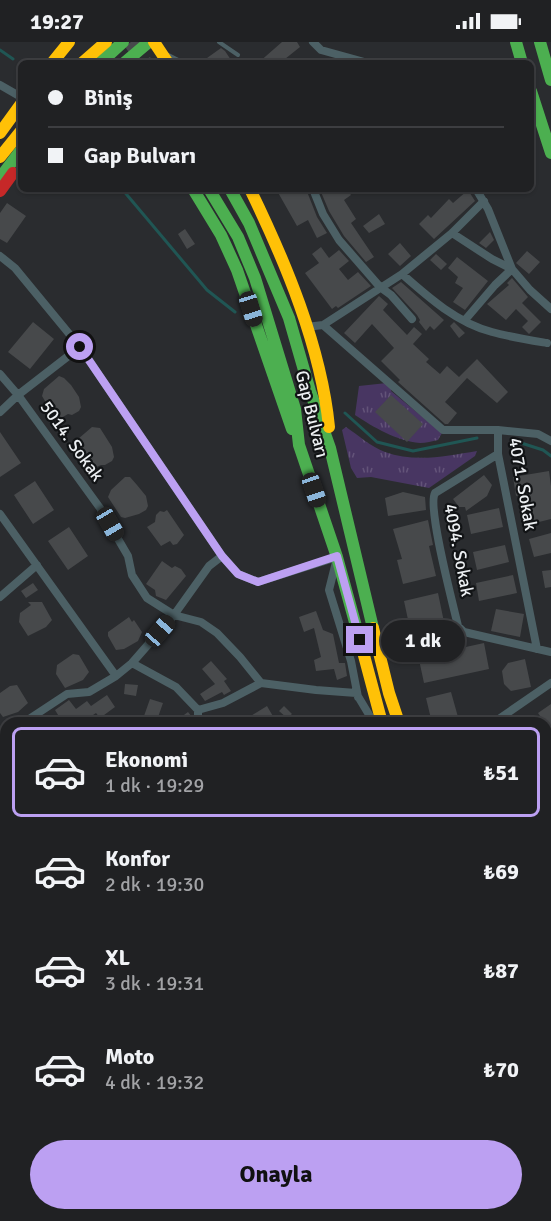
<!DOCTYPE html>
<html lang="tr">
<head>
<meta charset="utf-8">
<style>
  :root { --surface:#202123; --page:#2d2e30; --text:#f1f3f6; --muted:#a2a3a6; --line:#3d3e41; --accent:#bca0f2 }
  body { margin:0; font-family:Signika,sans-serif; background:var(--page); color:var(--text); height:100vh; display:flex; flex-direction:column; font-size:22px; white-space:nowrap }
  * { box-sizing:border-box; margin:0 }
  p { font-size:20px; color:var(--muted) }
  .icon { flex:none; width:33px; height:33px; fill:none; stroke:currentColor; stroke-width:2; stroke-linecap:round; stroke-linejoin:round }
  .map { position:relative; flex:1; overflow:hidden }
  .details { position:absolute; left:0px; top:675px; width:552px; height:504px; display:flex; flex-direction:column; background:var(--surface); border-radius:18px 18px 0 0; box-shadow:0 2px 4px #0004,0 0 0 2px var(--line) }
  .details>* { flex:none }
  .hud { position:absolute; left:18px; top:18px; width:516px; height:132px; border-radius:9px; box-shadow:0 2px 4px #0004,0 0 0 2px var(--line); display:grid; align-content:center; height:132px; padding:0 30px; background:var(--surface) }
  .end { position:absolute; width:27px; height:27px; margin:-14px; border:8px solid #bca0f2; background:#111; box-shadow:0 0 0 3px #111 }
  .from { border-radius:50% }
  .bubble { position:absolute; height:42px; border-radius:21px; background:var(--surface); box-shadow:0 2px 4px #0004,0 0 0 2px var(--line); font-size:20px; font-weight:700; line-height:42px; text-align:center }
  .car { position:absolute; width:18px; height:36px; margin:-18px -9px; border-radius:8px; box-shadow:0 0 4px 2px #0007; background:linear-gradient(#222 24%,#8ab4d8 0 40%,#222 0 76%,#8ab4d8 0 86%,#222 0) }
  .hud b { display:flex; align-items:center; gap:21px; height:57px; font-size:22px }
  .hud b+b { border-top:2px solid var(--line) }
  .hud i { width:15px; height:15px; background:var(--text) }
  ul { padding:10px 0 0; list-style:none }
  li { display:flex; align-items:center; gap:18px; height:90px; margin:0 12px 9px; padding:0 18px; border:3px solid transparent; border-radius:9px }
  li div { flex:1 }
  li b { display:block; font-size:22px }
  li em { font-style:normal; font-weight:700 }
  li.active { border-color:var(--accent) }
  li>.icon { width:54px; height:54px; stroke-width:1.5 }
  .action { display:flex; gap:12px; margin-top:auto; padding:12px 30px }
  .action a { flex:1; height:69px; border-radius:36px; background:var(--accent); color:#111; font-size:24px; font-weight:700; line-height:69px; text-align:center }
  .status { display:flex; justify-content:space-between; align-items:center; height:42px; padding:0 30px; background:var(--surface); direction:ltr }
  .status svg { height:16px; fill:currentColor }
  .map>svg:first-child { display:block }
</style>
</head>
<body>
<div class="status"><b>19:27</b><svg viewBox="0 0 49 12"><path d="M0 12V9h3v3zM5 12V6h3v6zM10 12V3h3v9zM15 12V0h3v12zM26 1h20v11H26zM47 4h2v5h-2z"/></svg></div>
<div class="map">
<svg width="551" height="1179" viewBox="0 0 551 1179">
  <defs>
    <pattern id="park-tufts" width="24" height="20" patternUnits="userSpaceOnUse" patternTransform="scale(1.5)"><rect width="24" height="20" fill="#483662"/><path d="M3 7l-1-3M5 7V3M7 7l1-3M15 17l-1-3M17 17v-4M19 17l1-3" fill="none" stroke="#635379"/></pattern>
  </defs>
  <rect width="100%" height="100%" fill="#2a2c2f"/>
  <path fill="url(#park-tufts)" d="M387 341 392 346 391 349 442 391 438 398C432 399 426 401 420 401 397 399 373 385 355 373L359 344Z
    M346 385C358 393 371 405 385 410 415 421 447 414 477 409L475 414 429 446 371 435 357 436 351 426 342 388Z"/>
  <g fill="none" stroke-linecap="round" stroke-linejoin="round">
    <path stroke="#205654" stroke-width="3" d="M0 8 13 17
      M122 147 207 248 235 270
      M345 371 377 400 413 409 477 396
      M515 399 543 408 551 414"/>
  </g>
  <path fill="#47494b" d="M282 0H297L300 5 280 21H258Z
    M221 6 225 9 233 21H210L207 16Z
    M276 147H306L317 175 327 191 317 196 308 178 297 184Z
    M325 147H347L351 153 344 158 356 177 351 181 374 215 366 220 344 194 329 169 321 150Z
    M468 148 475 159 434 197 419 182 428 173 431 176 449 157 453 161Z
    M7 161 26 174 7 201 0 197V171Z
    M379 172 385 182 369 191 363 184Z
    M185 187 195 202 187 207 178 192Z
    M490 190 494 198 486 206 479 201Z
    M400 201 411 214 400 224 388 212Z
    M321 205 329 216 339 208 349 219 339 227 348 238 358 230 371 244 338 266 336 264 332 267 305 231 319 221 312 212Z
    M527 209 540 220 529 232 516 221Z
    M436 212 447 222 441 228 430 218Z
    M457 215 488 239 465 268 453 260 463 246 455 241 458 235 448 226Z
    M512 236 528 255 522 261 541 280 529 292 522 285 528 279 516 267 506 278 487 262 509 243 507 241Z
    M401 240 444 278 434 288 430 284 426 289 419 280 420 278 417 273 392 246Z
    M379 254 388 262 383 268 407 293 414 285 422 292 413 302 429 317 426 320 440 332 447 324 459 335 477 317 508 350 497 361 467 336 445 360 457 371 448 382H445L398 340 400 338 381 319 394 306 372 282 355 301 344 291Z
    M33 280 54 297 30 327 8 310Z
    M454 280 465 291 459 296 450 284Z
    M59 334 64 336 71 343 79 355 81 365 79 369 72 373 68 372 61 376 54 374 42 354 44 347Z
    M391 353 423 382 425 380 407 400 375 370Z
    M92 385 100 386 112 405 114 415 112 419 105 423H101L94 426 87 425 75 404 78 397Z
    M0 390 21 421 0 435Z
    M549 429 551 444V477L527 483 520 453 516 454 513 435Z
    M484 433 492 443 487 454 466 469 465 465H459L453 457Z
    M125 435H130L137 443 146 454 148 464 146 468 139 472 125 476 121 475 108 455 111 448Z
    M35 439 54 468 33 482 14 453Z
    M403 450 425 455 426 468 388 474 385 456Z
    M499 466 503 485 471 492 467 473Z
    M167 468 184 493 177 502 173 503 170 499 161 504 147 485 155 480 156 473 160 469 164 470Z
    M428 478 433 503 429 504 436 534 403 542 397 518 402 517 393 487Z
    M69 485 88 514 68 528 48 499Z
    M551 491V511L534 515 529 497Z
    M505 503 509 520 477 528 473 510Z
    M162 519 172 526 175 524 181 527 186 534 166 558 156 554 155 548 146 542Z
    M551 528V545L545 546 542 529Z
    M513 533 517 551 479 559 476 541Z
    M33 541 38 548 26 556 21 549Z
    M438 551 444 580 410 587 404 559Z
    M28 560H42L52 578 46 585 28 594 19 580 20 571 31 563Z
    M496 567 524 572 520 595 491 589Z
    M316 569 323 588 333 592 339 621H345L347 634 337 638 334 627 316 629 314 618 321 615 314 586 304 590 299 575Z
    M129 575 132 580 134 578 142 590 138 599 124 607 116 608 108 594V590Z
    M484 601 489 627 424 641 418 613 452 605V608Z
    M73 612 79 613 89 630 83 638 65 646 56 632 57 623Z
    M525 617 531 645 511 649 504 642 502 629 508 621Z
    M211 619 227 637 224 639 231 649 224 653 222 650 205 659 200 652 215 642 202 627Z
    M125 642 138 643 136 654 124 652Z
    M17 643 28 661 18 670 3 675 0 671V651L10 644Z
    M451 650 458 675 432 681 426 656Z
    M107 653 115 665 100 676 96 671 81 681H63L55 668 69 658 76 667 87 659 91 664Z
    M150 657 163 661 157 678 144 674Z
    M551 662V691L538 671Z
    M267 664 274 676 265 681H253L249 675Z
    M284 664 292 672 287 676 279 669Z
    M188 670 192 675V681H173Z"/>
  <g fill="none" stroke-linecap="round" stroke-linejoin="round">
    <path stroke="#47494c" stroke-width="15" stroke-dasharray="15 8" stroke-linecap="butt" d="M131 0 145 21"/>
    <path stroke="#4c6065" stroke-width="4" d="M219 0 238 13"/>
    <path stroke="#4c6065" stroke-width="8" d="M313 0 321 8 368 21
      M166 14 180 21
      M0 43 21 55
      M313 147 323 172 339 198 380 245 391 253 412 277
      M476 147 488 167 512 227 530 248 551 267
      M452 191 492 217 512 227 495 243 465 278
      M0 214 15 226 80 305 222 514 238 532 258 540 337 515
      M402 232C428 255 457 281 492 290 510 295 529 298 547 301
      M323 283 402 232 452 191 484 159
      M306 285 323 283 443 388H498L538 392 551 399
      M0 332 18 353 100 466 128 514 132 533 147 556 174 573 201 580 217 591 240 615 261 641
      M0 370 18 353 80 305
      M498 388V412L537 607
      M498 412 435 451C427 465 453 562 458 584L464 590 551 610
      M0 472 116 634
      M336 520 329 548 351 619 358 655
      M0 555 37 523
      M132 621 174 573 209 524 222 514
      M198 668V681
      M23 681 67 652 89 650 116 634 132 621 176 645 198 668 223 661 261 641 316 648 356 651 374 681
      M493 681 551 641
      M0 691 6 688
      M546 730 551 727
      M0 814 6 809
      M0 835 6 845
      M546 873 551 878
      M0 881 6 885
      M0 1102 6 1096
      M0 1124 6 1131
      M40 1173 44 1179
      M152 1173 160 1179
      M235 1173 242 1179
      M378 1173 385 1179"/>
    <path stroke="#4caf50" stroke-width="12" d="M516 0 522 21
      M540 0 551 38
      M124 21 149 0
      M531 49 551 111
      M0 136 21 108
      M193 147 221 193 237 228 292 387
      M209 147 238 195 255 236 295 367 299 403 337 515 362 606
      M230 147 249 181 289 276 310 349 330 406 373 586
      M0 904 6 915
      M0 942 6 953
      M121 1173 124 1179
      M520 1173 522 1179
      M533 1173 535 1179"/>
    <path stroke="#ffc107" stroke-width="12" d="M154 0 168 21
      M52 21 69 0
      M0 91 21 62
      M0 115 21 89
      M250 147C285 219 321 304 329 385
      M373 586 389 651 399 681
      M362 606 382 681
      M143 1173 146 1179"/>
    <path stroke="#c62828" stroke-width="12" d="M0 149 13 131
      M546 1013 551 1017"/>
    <path stroke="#4caf50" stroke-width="12" d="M100 21 123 0"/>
    <path stroke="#ffc107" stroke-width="12" d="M82 21 106 0"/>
  </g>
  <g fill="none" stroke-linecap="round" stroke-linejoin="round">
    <path stroke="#bca0f2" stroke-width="8" d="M80 305 222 514 238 532 258 540 337 514 360 598"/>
  </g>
  <g text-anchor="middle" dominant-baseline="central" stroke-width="4.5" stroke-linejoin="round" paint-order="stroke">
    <g font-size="18" fill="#edf0f3" stroke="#121416">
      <text transform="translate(312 372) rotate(76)">Gap Bulvarı</text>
      <text transform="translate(72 399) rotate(54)">5014. Sokak</text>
      <text transform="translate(523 442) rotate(80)">4071. Sokak</text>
      <text transform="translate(459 508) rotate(79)">4094. Sokak</text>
    </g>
  </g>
</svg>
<i class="end from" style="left:80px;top:305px"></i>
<i class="end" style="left:360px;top:598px"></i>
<div class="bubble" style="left:381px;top:578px;width:84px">1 dk</div>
<i class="car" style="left:251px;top:267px;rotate:163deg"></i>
<i class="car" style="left:314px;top:448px;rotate:161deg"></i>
<i class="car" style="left:110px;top:482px;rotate:150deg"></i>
<i class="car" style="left:160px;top:589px;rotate:41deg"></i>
<div class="hud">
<b><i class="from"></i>Biniş</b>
<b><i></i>Gap Bulvarı</b>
</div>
<section class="details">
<ul>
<li class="active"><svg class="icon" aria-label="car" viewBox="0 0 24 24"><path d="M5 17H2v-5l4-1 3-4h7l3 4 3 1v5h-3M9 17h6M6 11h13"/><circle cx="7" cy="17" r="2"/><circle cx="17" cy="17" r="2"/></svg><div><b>Ekonomi</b><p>1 dk · 19:29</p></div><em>₺51</em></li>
<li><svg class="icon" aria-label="car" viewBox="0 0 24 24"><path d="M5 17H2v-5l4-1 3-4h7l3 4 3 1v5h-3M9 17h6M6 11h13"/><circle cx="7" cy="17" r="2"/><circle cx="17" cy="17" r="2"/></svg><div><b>Konfor</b><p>2 dk · 19:30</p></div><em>₺69</em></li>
<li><svg class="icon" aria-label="car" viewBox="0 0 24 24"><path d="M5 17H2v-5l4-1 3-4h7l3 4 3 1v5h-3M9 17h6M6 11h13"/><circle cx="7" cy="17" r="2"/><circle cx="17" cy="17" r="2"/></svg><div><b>XL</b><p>3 dk · 19:31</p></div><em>₺87</em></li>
<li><svg class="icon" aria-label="car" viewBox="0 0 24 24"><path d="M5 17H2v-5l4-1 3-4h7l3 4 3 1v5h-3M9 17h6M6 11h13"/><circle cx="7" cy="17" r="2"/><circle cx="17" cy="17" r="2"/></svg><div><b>Moto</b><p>4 dk · 19:32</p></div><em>₺70</em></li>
</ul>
<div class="action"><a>Onayla</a></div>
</section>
</div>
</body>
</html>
